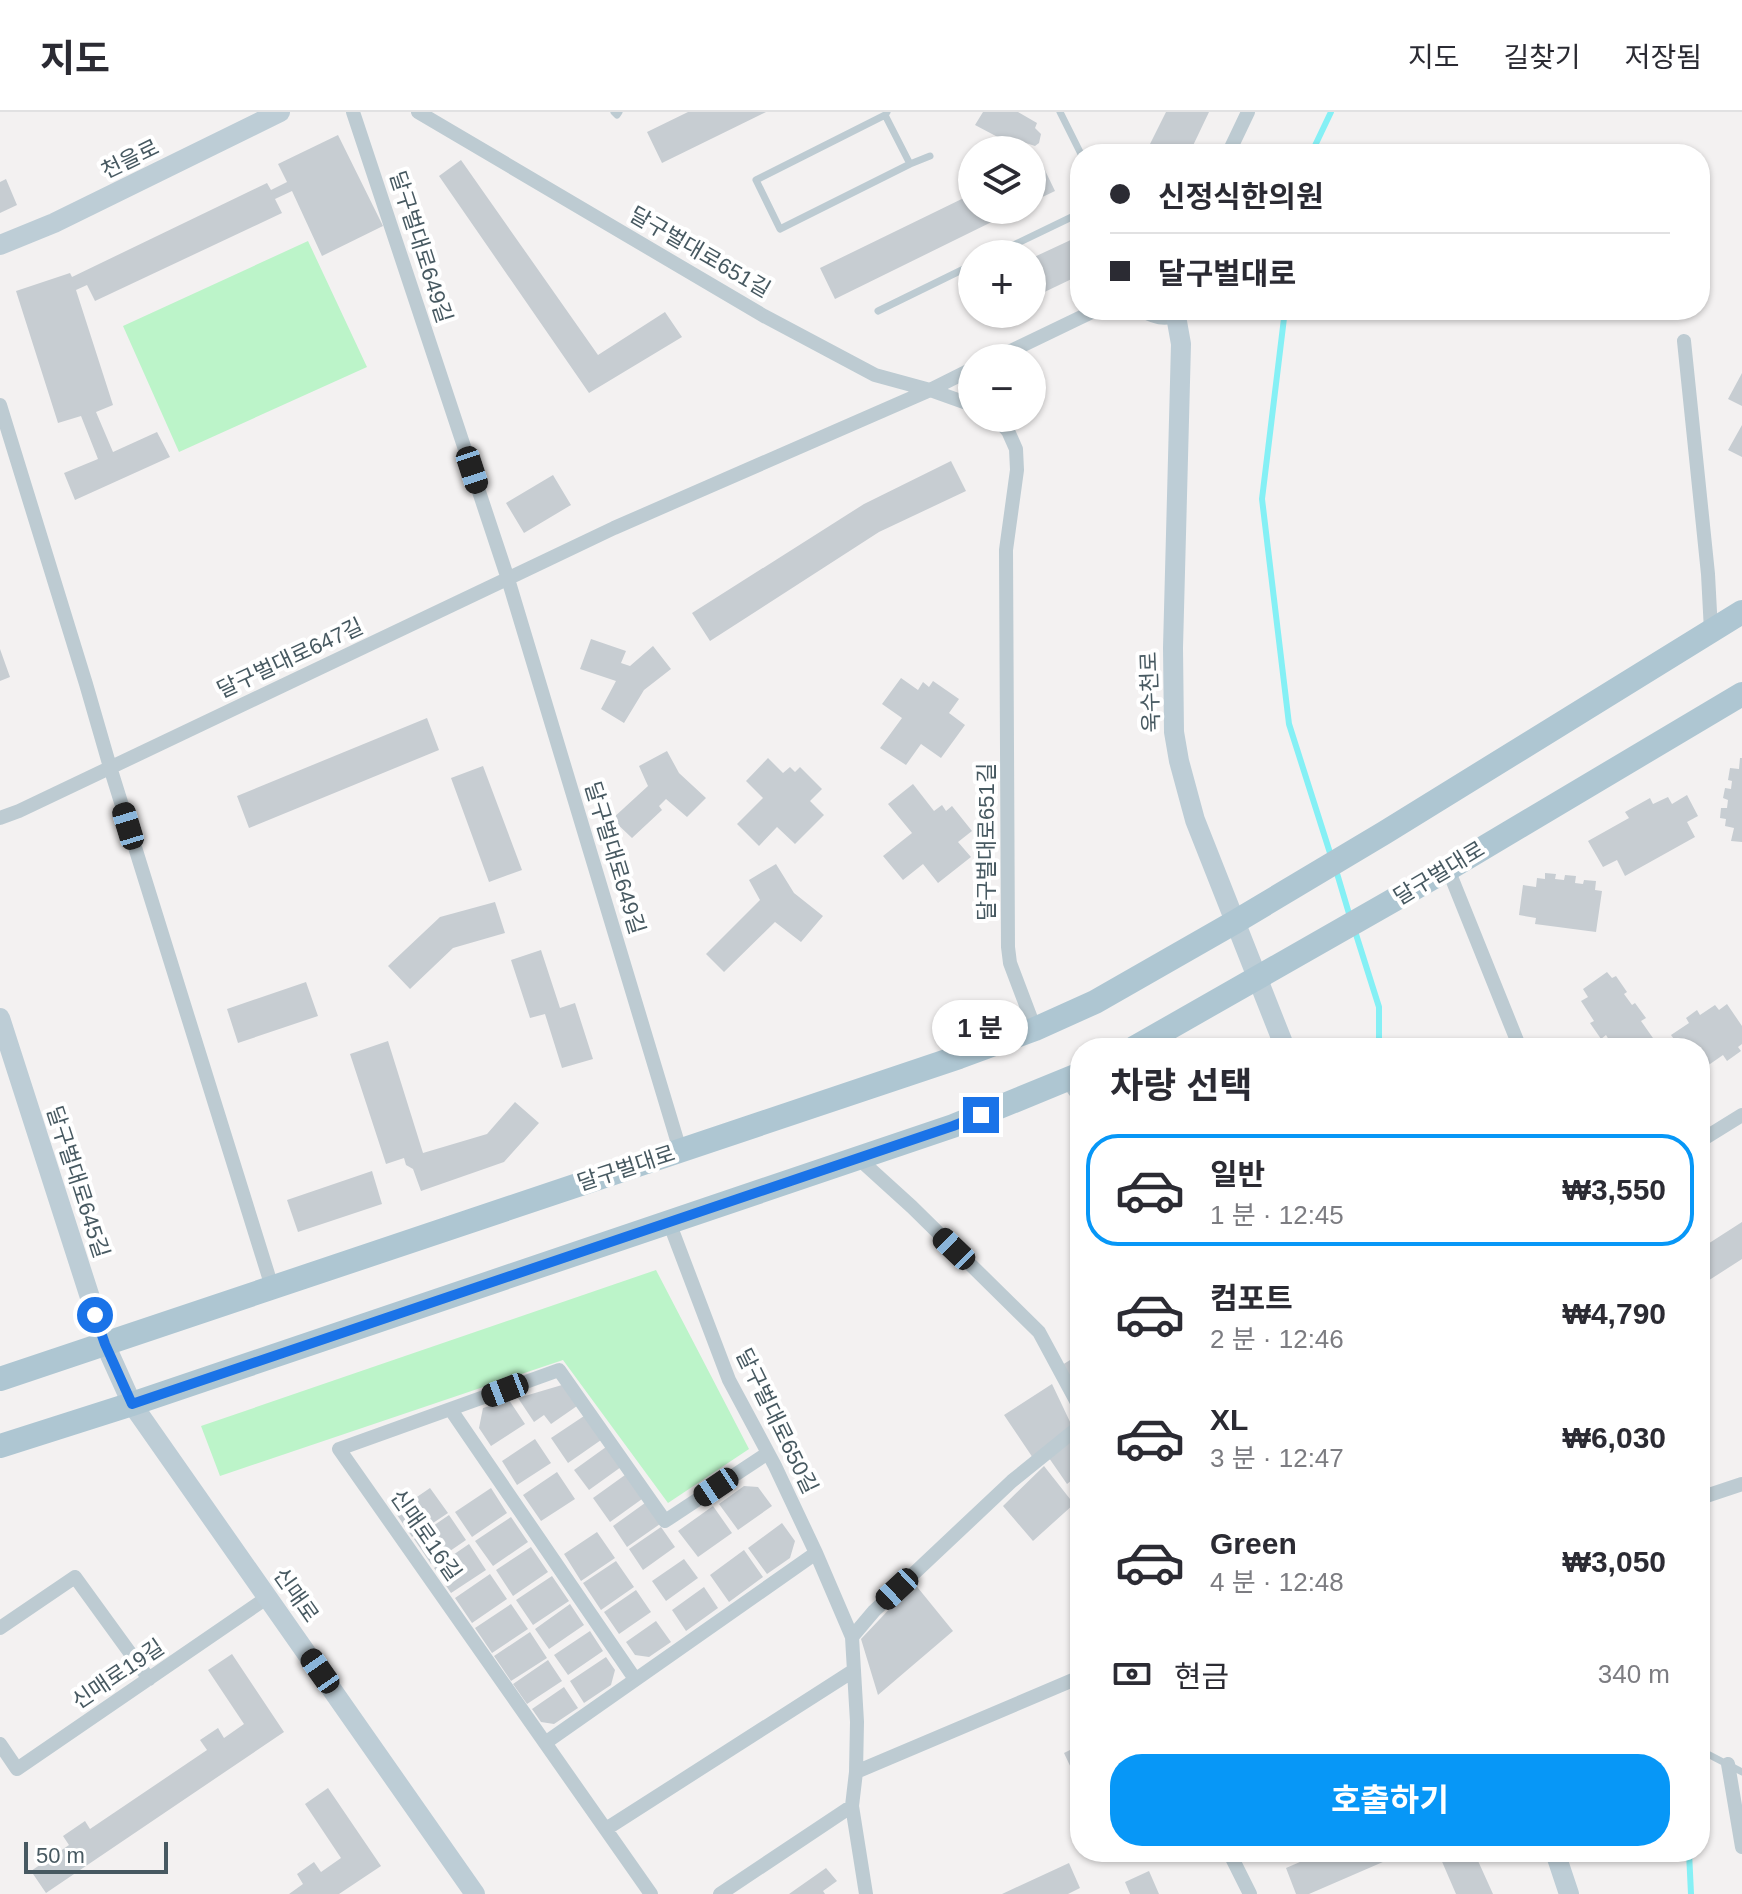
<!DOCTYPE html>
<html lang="ko">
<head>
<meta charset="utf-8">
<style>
  :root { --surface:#fff; --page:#f7f7f7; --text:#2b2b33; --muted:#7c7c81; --line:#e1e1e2; --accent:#0797f7 }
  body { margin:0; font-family:Arial,"Noto Sans KR",sans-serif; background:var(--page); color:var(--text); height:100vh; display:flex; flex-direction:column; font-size:30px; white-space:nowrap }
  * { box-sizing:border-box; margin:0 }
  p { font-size:26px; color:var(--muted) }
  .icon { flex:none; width:44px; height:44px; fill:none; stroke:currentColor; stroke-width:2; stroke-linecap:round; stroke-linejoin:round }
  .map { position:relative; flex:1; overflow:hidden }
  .side { position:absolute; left:1070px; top:926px; width:640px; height:824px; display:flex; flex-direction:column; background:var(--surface); border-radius:32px; box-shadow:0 2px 6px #0004 }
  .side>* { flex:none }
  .guide { position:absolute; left:1070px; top:32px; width:640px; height:176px; border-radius:32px; box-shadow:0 2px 6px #0004; display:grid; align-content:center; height:176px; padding:0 40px; background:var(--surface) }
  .fabs { position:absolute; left:958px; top:24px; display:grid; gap:16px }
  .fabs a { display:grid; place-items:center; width:88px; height:88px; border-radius:50%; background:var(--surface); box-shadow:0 2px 6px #0004; font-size:40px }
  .scale { position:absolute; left:24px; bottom:20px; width:144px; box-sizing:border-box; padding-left:8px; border:4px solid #475961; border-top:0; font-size:22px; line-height:28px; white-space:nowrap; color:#475961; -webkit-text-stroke:6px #fff; paint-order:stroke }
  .end { position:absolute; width:36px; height:36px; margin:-18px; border:10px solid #1a73e8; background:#fff; box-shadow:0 0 0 4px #fff }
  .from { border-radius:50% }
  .bubble { position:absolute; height:56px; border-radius:28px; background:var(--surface); box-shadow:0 2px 6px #0004; font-size:26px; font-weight:700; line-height:56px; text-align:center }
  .car { position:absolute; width:24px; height:48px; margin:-24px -12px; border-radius:10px; box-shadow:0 0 6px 2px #0007; background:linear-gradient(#222 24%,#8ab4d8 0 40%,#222 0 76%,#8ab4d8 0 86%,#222 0) }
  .guide b { display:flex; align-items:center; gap:28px; height:76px; font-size:30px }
  .guide b+b { border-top:2px solid var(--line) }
  .guide i { width:20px; height:20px; background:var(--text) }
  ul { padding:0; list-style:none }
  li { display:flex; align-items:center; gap:24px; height:112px; margin:0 16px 12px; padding:0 24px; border:4px solid transparent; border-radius:32px }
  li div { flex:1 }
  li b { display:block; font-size:30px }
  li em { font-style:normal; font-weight:700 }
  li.on { border-color:var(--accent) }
  li>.icon { width:72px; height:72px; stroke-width:1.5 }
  h2 { padding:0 40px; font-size:36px; line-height:96px }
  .pay { display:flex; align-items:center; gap:20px; height:88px; padding:0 40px; font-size:30px }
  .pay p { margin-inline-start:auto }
  .cta { display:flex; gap:16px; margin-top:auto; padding:16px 40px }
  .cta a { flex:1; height:92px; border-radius:32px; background:var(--accent); color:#fff; font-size:32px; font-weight:700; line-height:92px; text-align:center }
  header { display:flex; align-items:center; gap:48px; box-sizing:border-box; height:112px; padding:0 40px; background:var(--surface); border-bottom:2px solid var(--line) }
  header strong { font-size:38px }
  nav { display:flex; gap:44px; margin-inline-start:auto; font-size:28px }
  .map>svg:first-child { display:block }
</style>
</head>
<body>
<header>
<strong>지도</strong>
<nav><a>지도</a><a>길찾기</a><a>저장됨</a></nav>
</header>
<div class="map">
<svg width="1742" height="1782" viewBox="0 0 1742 1782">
  <rect width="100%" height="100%" fill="#f3f1f1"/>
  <path fill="#bcf4c9" d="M308 129 367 255 179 340 123 214Z
    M656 1158 749 1337 668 1391 563 1248 220 1364 201 1314Z"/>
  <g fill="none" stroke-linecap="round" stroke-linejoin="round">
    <path stroke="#85f0f5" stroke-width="6" d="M1311 42 1331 0
      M1285 198 1262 387 1289 612 1331 744
      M1336 758 1350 805
      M1354 816 1379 895V936
      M1689 1740 1691 1782"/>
  </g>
  <path fill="#c7cdd2" d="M688 0H766L662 51 647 20Z
    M983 0H1018L1037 11 1035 16 1041 22 1039 31 1035 34 1026 31 1022 38 975 13Z
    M1166 0H1209L1189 42H1145Z
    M338 23 383 114 322 144 292 79 275 87 282 101 95 189 87 173 76 178 113 293 96 300 113 340 157 320 170 345 75 388 64 361 98 347 81 304 58 311 16 179 70 161 72 165 267 71 271 78 287 70 278 52Z
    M461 48 598 243 665 200 682 225 589 281 439 64Z
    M1040 48 1055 79 1032 90V53Z
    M6 67 17 93 0 101V70Z
    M972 82V98H1016L835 187 820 156Z
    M1075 126 1080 136V163L1032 186V146Z
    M1742 261V294L1728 287Z
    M1742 313V345L1728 338Z
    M951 349 966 379 879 420 710 529 692 501 864 392Z
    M553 363 571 393 524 421 506 391Z
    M591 527 626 539 621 551 630 554 653 534 671 557 644 578 624 611 601 597 616 569 580 557Z
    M0 537 10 565 0 569Z
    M901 566 918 578 923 570 929 575 933 569 959 587 949 601 965 613 941 646 921 632 906 653 880 636 902 606 882 592Z
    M427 606 439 638 249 716 237 684Z
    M667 639 679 661 706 686 687 705 666 687 659 694 662 698 632 726 612 707 648 674 639 654Z
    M768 646 783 661 790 655 795 660 800 655 822 677 810 689 824 703 795 732 777 715 759 734 737 712 763 686 746 669Z
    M1740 646H1742V730L1731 729 1734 716 1725 714 1726 707 1720 706 1721 696H1727L1728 688 1723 686 1725 676 1731 677 1732 669 1728 668 1730 656 1739 657Z
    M483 654 522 758 489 770 451 666Z
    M913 672 934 699 942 693 946 699 952 694 972 719 958 730 971 745 938 771 923 752 903 768 883 744 912 721 888 692Z
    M1687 683 1698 704 1687 710 1695 725 1625 764 1617 748 1603 755 1588 729 1629 706 1625 700 1650 686 1653 692 1668 685 1672 692Z
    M776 752 794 781 823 804 801 830 775 810 724 860 706 842 760 788 749 768Z
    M1545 761 1556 762 1555 767 1564 768 1565 763 1576 764 1575 771 1583 772 1584 768 1596 769 1595 778 1602 779 1596 820 1535 812 1536 806 1519 803 1523 773 1536 775 1537 766 1545 767Z
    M495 790 505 821 453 836 410 877 388 854 440 805Z
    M541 838 560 896 575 891 593 947 562 956 545 902 530 906 511 848Z
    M1607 860 1612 866 1616 864 1627 880 1624 882 1632 893 1635 891 1646 906 1641 909 1660 936H1614L1606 923 1601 927 1590 911 1594 909 1581 889 1588 885 1583 877Z
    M306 870 318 904 238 931 227 897Z
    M1727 892 1742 914V932L1738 935 1741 939 1727 949 1723 943 1700 959V936H1668L1676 930 1671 923 1689 911 1686 906 1697 898 1700 903 1715 893 1719 898Z
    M388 929 423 1041 487 1022 515 990 539 1011 504 1050 421 1079 413 1057 406 1053 404 1046 386 1052 350 942Z
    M372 1059 382 1092 298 1120 287 1088Z
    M1742 1110V1147L1700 1174V1137Z
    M1080 1242V1289L1062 1253Z
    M1052 1272 1072 1314 1033 1346 1004 1303Z
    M562 1273 577 1294 551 1312 544 1303 534 1310 518 1286Z
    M509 1288 525 1312 491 1334 479 1316 483 1296Z
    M584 1304 601 1328 568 1351 551 1326Z
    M1080 1322V1362L1067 1372 1049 1346Z
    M535 1327 551 1351 517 1373 502 1349Z
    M606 1335 621 1355 589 1378 574 1358Z
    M1044 1354 1074 1392 1033 1429 1003 1394Z
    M557 1360 575 1387 541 1409 523 1383Z
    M625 1363 642 1387 610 1410 593 1386Z
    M744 1374 758 1375 772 1394 738 1418 719 1392Z
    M430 1376 448 1401 412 1425 395 1400Z
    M491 1376 507 1401 472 1425 455 1400Z
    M645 1391 660 1412 627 1435 613 1414Z
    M713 1394 732 1421 698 1445 678 1419Z
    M449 1403 466 1428 431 1452 414 1427Z
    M511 1405 528 1430 493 1454 475 1429Z
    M782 1411 795 1429 790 1446 767 1462 748 1436Z
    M661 1415 675 1435 643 1458 629 1437Z
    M597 1420 615 1446 581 1469 564 1442Z
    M469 1432 486 1458 451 1481 434 1456Z
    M531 1435 548 1460 513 1484 496 1458Z
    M744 1438 763 1465 729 1490 710 1463Z
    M684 1447 698 1466 666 1489 652 1469Z
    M616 1449 634 1475 601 1498 583 1471Z
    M490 1462 507 1487 472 1511 455 1486Z
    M552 1464 569 1489 533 1513 516 1488Z
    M914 1471 953 1519 878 1583 861 1527Z
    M704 1475 718 1496 686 1519 672 1498Z
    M636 1478 651 1500 619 1522 604 1500Z
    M511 1492 528 1517 492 1541 475 1516Z
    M570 1492 584 1513 549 1537 535 1517Z
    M656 1509 671 1530 649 1545 635 1543 626 1530Z
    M590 1519 603 1539 568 1563 554 1543Z
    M530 1520 547 1546 511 1569 494 1544Z
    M232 1542 284 1620 46 1781 31 1759 69 1733 63 1724 85 1709 90 1717 207 1638 200 1628 218 1616 224 1626 244 1612 208 1558Z
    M606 1545 615 1558 611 1573 584 1591 570 1569Z
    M548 1548 562 1569 527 1592 513 1572Z
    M564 1575 578 1596 554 1612 541 1610 532 1597Z
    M1080 1633V1675L1064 1641Z
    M328 1676 381 1754 339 1782H289L303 1772 297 1762 314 1750 321 1760 341 1746 305 1692Z
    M1323 1740H1406L1309 1782H1296L1286 1756Z
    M1451 1740H1474L1493 1782H1456L1440 1745Z
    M1069 1751 1080 1776 1068 1782H1002Z
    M826 1756 837 1769 823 1779 825 1782H789Z
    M1149 1759 1159 1782H1130L1125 1770Z"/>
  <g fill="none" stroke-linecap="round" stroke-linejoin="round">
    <path stroke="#bdcbd2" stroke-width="7" d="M614 0 617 3 619 0
      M1060 0 1081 42
      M885 3 910 52 780 117 756 68 885 3 887 0
      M910 52 930 44
      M995 142 1080 101
      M878 199 972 153
      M1700 1638 1742 1660"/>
    <path stroke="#bdcbd2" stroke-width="14" d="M353 0 508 467 680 1038
      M418 0 764 204 875 263 930 278 972 293
      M1228 42 1248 0
      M1142 198C1157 208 1171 209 1186 198
      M1684 229 1708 462 1711 519
      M996 246 1096 198
      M0 293 86 572 110 655 272 1175
      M996 306 1008 319 1016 337 1017 358 1006 438 1008 835 1010 851 1035 917
      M0 706 19 699 614 416 930 278 972 257
      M1448 757 1520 936
      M1067 968 1080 986
      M1700 1029 1742 1003
      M858 1046 912 1095 1039 1220 1080 1296
      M669 1110 729 1268 775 1354 816 1441 852 1525 857 1610 856 1660 852 1694 866 1782
      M451 1298 635 1567
      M1700 1386 1742 1372
      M0 1516 75 1465 149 1567
      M852 1525 874 1499 1012 1369 1080 1314
      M545 1631 816 1441
      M0 1632 17 1657 268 1485
      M1728 1652 1742 1735
      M856 1660 1080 1565
      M606 1717 853 1559
      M1229 1740 1250 1782
      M651 1782 339 1337 559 1258 665 1409 768 1341
      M720 1782 852 1694"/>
    <path stroke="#bdcdd6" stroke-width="20" d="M0 133 54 111 280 0
      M1176 204 1181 232 1173 536 1174 620 1179 649 1195 708 1285 936
      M0 906 105 1232 132 1292 475 1782
      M1555 1740 1569 1782"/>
    <path stroke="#aec6d2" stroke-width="24" d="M1134 936 1448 757 1742 582
      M0 1267 959 945 1035 917 1095 890 1235 810 1384 721 1742 500
      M0 1334 132 1292 953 1014 1080 962"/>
  </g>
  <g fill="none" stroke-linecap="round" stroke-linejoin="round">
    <path stroke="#1a73e8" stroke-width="10" d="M95 1203 105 1232 132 1292 953 1014 981 1003"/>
  </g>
  <g text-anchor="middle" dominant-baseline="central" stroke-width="8" stroke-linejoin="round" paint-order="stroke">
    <g font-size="22" fill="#475961" stroke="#fff">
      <text transform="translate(130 47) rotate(-26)">천을로</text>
      <text transform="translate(421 135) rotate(72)">달구벌대로649길</text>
      <text transform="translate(700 140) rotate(30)">달구벌대로651길</text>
      <text transform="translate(290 546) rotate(-25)">달구벌대로647길</text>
      <text transform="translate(1150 580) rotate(-92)">욱수천로</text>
      <text transform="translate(986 730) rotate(-90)">달구벌대로651길</text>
      <text transform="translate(615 746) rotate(73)">달구벌대로649길</text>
      <text transform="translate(1439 761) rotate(-31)">달구벌대로</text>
      <text transform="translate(626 1056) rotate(-18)">달구벌대로</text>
      <text transform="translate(78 1070) rotate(72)">달구벌대로645길</text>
      <text transform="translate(777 1309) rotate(64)">달구벌대로650길</text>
      <text transform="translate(426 1423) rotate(55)">신매로16길</text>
      <text transform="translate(296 1483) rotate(55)">신매로</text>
      <text transform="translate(118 1562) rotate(-34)">신매로19길</text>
    </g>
  </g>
</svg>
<div class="fabs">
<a><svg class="icon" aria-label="layers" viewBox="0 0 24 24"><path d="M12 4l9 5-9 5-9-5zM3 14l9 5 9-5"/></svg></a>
<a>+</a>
<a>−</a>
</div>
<div class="scale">50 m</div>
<i class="end from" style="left:95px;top:1203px"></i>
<i class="end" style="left:981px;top:1003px"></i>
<div class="bubble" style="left:932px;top:888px;width:96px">1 분</div>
<i class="car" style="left:472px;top:358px;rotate:162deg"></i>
<i class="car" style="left:128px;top:714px;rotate:343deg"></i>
<i class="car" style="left:954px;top:1137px;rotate:314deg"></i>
<i class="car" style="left:505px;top:1278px;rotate:249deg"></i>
<i class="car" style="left:716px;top:1375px;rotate:236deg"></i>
<i class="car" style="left:897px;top:1477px;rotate:227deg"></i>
<i class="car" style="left:320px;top:1559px;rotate:325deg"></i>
<div class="guide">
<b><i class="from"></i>신정식한의원</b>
<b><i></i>달구벌대로</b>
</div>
<section class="side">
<h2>차량 선택</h2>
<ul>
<li class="on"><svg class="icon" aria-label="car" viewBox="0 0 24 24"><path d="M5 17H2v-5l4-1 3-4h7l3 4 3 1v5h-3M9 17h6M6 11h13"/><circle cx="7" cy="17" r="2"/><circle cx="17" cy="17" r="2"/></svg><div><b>일반</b><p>1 분 · 12:45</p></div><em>₩3,550</em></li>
<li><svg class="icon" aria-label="car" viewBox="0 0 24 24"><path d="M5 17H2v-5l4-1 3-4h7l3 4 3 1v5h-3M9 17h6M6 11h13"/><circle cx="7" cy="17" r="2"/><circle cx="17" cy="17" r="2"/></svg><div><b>컴포트</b><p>2 분 · 12:46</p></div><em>₩4,790</em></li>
<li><svg class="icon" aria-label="car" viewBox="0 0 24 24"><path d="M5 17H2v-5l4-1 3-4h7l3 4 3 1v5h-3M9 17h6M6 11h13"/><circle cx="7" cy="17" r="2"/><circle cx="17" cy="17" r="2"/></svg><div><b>XL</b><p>3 분 · 12:47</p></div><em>₩6,030</em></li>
<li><svg class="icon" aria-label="car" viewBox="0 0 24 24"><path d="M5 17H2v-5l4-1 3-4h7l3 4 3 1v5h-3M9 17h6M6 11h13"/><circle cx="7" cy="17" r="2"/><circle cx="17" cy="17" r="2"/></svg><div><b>Green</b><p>4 분 · 12:48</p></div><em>₩3,050</em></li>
</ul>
<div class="pay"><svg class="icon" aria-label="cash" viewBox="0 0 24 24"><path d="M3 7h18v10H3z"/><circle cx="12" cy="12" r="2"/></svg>현금<p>340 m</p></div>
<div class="cta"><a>호출하기</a></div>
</section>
</div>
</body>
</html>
